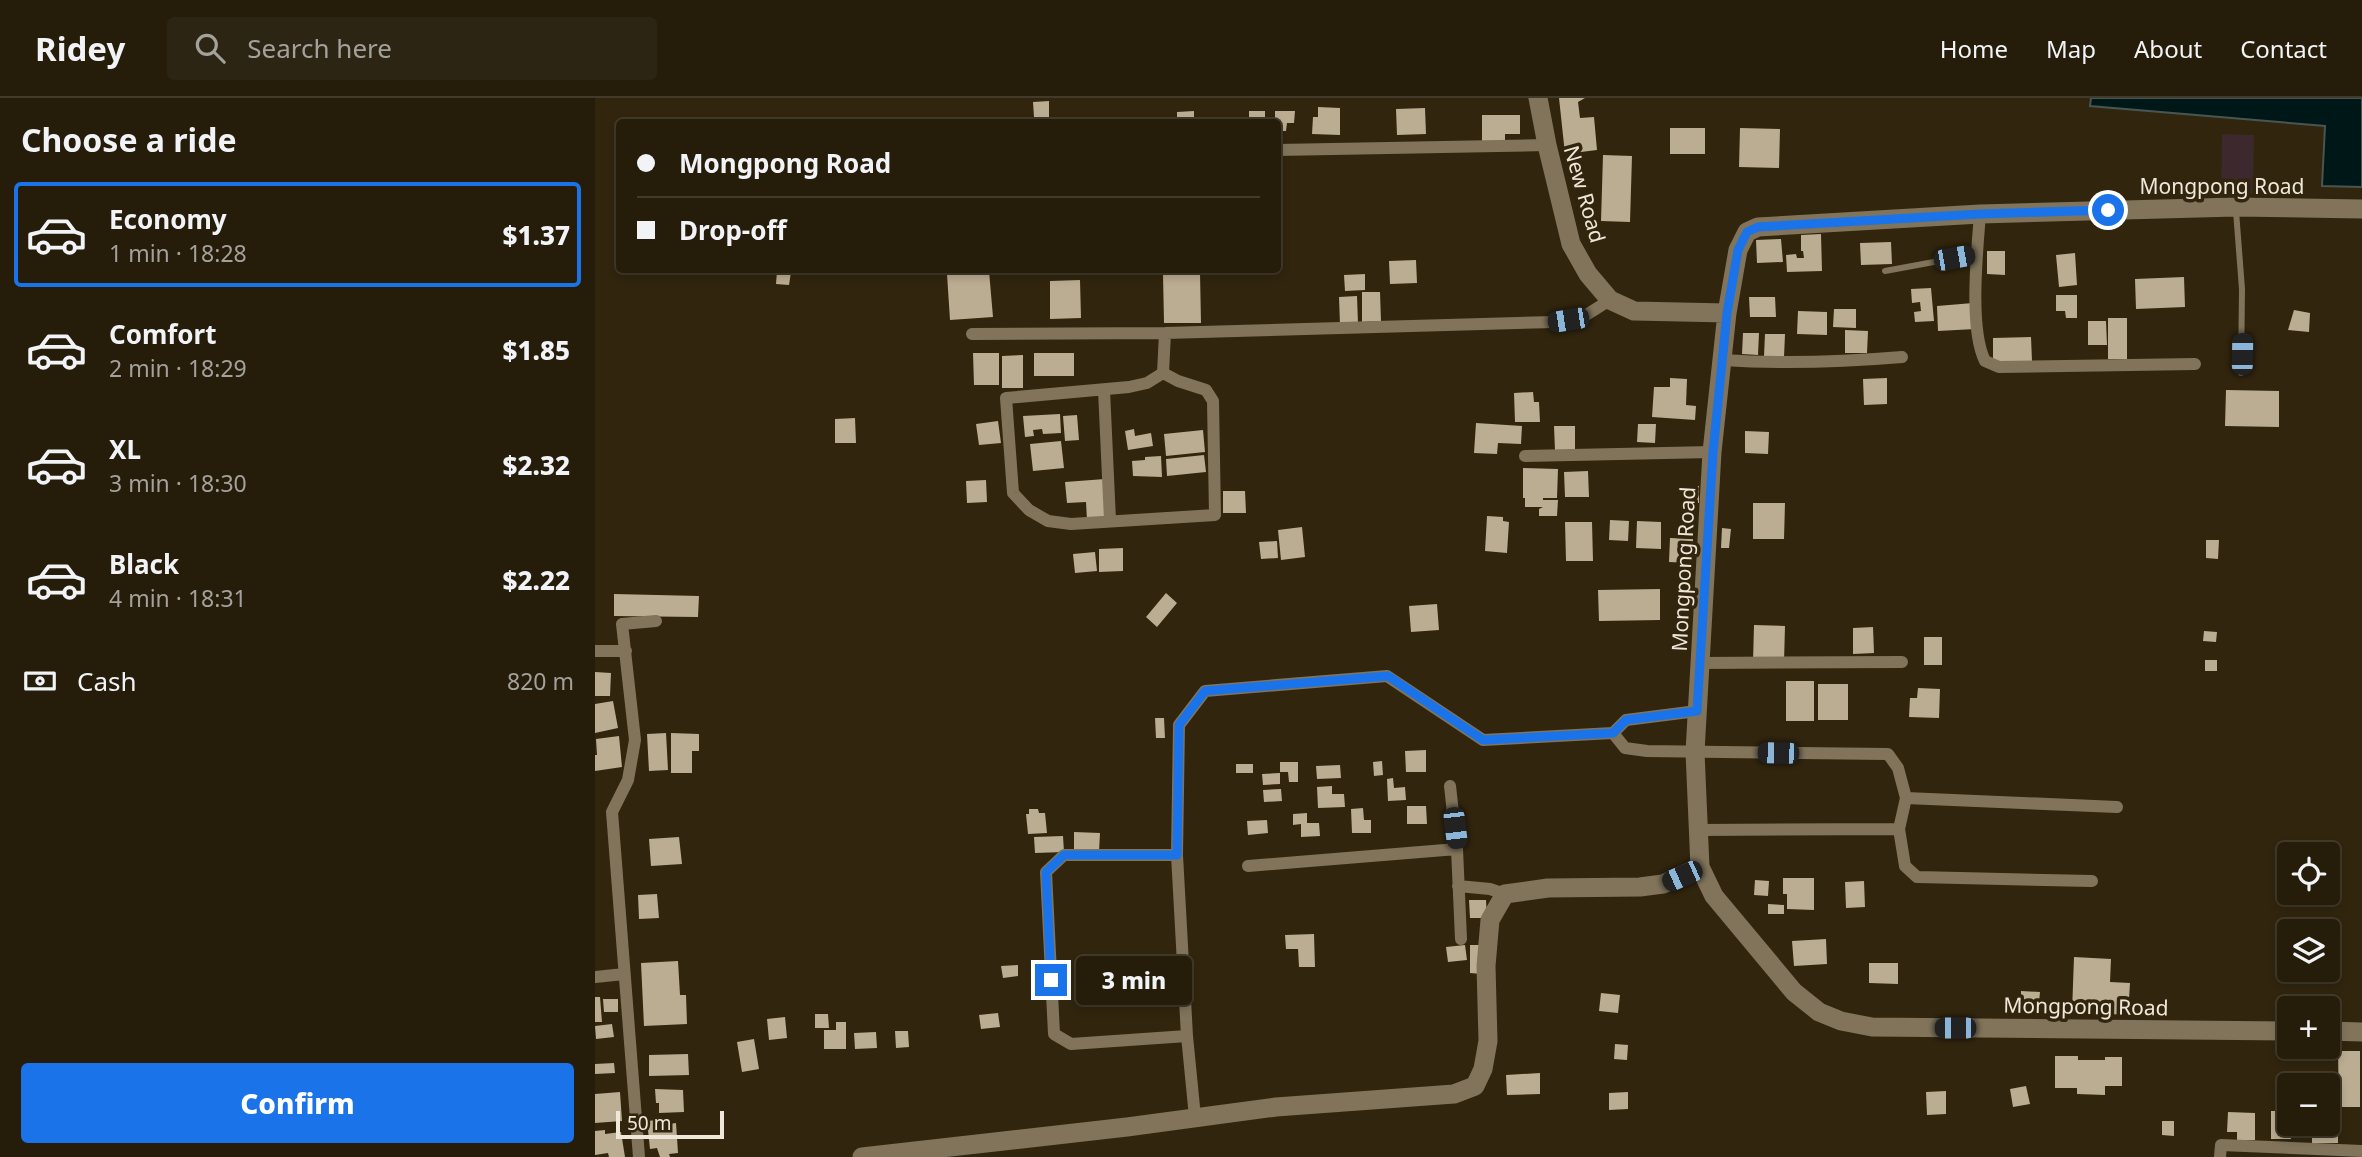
<!DOCTYPE html>
<html lang="en">
<head>
<meta charset="utf-8">
<style>
  :root { --surface:#251c0a; --page:#2d2513; --text:#f1f3f6; --muted:#a3a19c; --line:#423a2b; --accent:#1a73e8 }
  body { margin:0; font-family:"Noto Sans",sans-serif; background:var(--page); color:var(--text); height:100vh; display:flex; flex-direction:column; font-size:26px; white-space:nowrap }
  * { box-sizing:border-box; margin:0 }
  p { font-size:23px; color:var(--muted) }
  .icon { flex:none; width:38px; height:38px; fill:none; stroke:currentColor; stroke-width:2; stroke-linecap:round; stroke-linejoin:round }
  .map { position:relative; flex:1; overflow:hidden }
  .details { display:flex; flex-direction:column; background:var(--surface); width:595px }
  .details>* { flex:none }
  .banner { position:absolute; left:21px; top:21px; width:665px; height:154px; border-radius:7px; box-shadow:0 4px 10px #0003,0 0 0 2px var(--line); display:grid; align-content:center; height:154px; padding:0 21px; background:var(--surface) }
  .controls { position:absolute; left:1682px; top:744px; display:grid; gap:14px }
  .controls a { display:grid; place-items:center; width:63px; height:63px; border-radius:7px; background:var(--surface); box-shadow:0 4px 10px #0003,0 0 0 2px var(--line); font-size:35px }
  .scale { position:absolute; left:21px; bottom:18px; width:108px; box-sizing:border-box; padding-left:7px; border:4px solid #efe7d9; border-top:0; font-size:19px; line-height:24px; white-space:nowrap; color:#efe7d9; -webkit-text-stroke:5px #31250e; paint-order:stroke }
  .end { position:absolute; width:32px; height:32px; margin:-16px; border:9px solid #1a73e8; background:#fff; box-shadow:0 0 0 4px #fff }
  .from { border-radius:50% }
  .bubble { position:absolute; height:49px; border-radius:7px; background:var(--surface); box-shadow:0 4px 10px #0003,0 0 0 2px var(--line); font-size:23px; font-weight:800; line-height:49px; text-align:center }
  .car { position:absolute; width:21px; height:42px; margin:-21px -10px; border-radius:9px; box-shadow:0 0 5px 2px #0007; background:linear-gradient(#222 24%,#8ab4d8 0 40%,#222 0 76%,#8ab4d8 0 86%,#222 0) }
  .banner b { display:flex; align-items:center; gap:24px; height:66px; font-size:26px }
  .banner b+b { border-top:2px solid var(--line) }
  .banner i { width:18px; height:18px; background:var(--text) }
  ul { padding:0; list-style:none }
  li { display:flex; align-items:center; gap:21px; height:105px; margin:0 14px 10px; padding:0 7px; border:4px solid transparent; border-radius:7px }
  li div { flex:1 }
  li b { display:block; font-size:26px }
  li em { font-style:normal; font-weight:800 }
  li.current { border-color:var(--accent) }
  li>.icon { width:63px; height:63px; stroke-width:1.5 }
  h2 { padding:0 21px; font-size:32px; line-height:84px }
  .pay { display:flex; align-items:center; gap:18px; height:77px; padding:0 21px; font-size:26px }
  .pay p { margin-inline-start:auto }
  .action { display:flex; gap:14px; margin-top:auto; padding:14px 21px }
  .action a { flex:1; height:80px; border-radius:7px; background:var(--accent); color:#fff; font-size:28px; font-weight:800; line-height:80px; text-align:center }
  header { display:flex; align-items:center; gap:42px; box-sizing:border-box; height:98px; padding:0 35px; background:var(--surface); border-bottom:2px solid var(--line) }
  header strong { font-size:33px }
  nav { display:flex; gap:38px; margin-inline-start:auto; font-size:24px }
  .search { width:490px; height:63px; background:var(--page); display:flex; align-items:center; gap:18px; box-sizing:border-box; padding:0 24px; border-radius:7px; color:var(--muted); font-size:26px }
  main { display:flex; flex:1; min-height:0 }
  .map>svg:first-child { display:block }
</style>
</head>
<body>
<header>
<strong>Ridey</strong>
<div class="search"><svg class="icon" aria-label="search" viewBox="0 0 24 24"><circle cx="10" cy="10" r="6"/><path d="M15 15l6 6"/></svg>Search here</div>
<nav><a>Home</a><a>Map</a><a>About</a><a>Contact</a></nav>
</header>
<main>
<section class="details">
<h2>Choose a ride</h2>
<ul>
<li class="current"><svg class="icon" aria-label="car" viewBox="0 0 24 24"><path d="M5 17H2v-5l4-1 3-4h7l3 4 3 1v5h-3M9 17h6M6 11h13"/><circle cx="7" cy="17" r="2"/><circle cx="17" cy="17" r="2"/></svg><div><b>Economy</b><p>1 min · 18:28</p></div><em>$1.37</em></li>
<li><svg class="icon" aria-label="car" viewBox="0 0 24 24"><path d="M5 17H2v-5l4-1 3-4h7l3 4 3 1v5h-3M9 17h6M6 11h13"/><circle cx="7" cy="17" r="2"/><circle cx="17" cy="17" r="2"/></svg><div><b>Comfort</b><p>2 min · 18:29</p></div><em>$1.85</em></li>
<li><svg class="icon" aria-label="car" viewBox="0 0 24 24"><path d="M5 17H2v-5l4-1 3-4h7l3 4 3 1v5h-3M9 17h6M6 11h13"/><circle cx="7" cy="17" r="2"/><circle cx="17" cy="17" r="2"/></svg><div><b>XL</b><p>3 min · 18:30</p></div><em>$2.32</em></li>
<li><svg class="icon" aria-label="car" viewBox="0 0 24 24"><path d="M5 17H2v-5l4-1 3-4h7l3 4 3 1v5h-3M9 17h6M6 11h13"/><circle cx="7" cy="17" r="2"/><circle cx="17" cy="17" r="2"/></svg><div><b>Black</b><p>4 min · 18:31</p></div><em>$2.22</em></li>
</ul>
<div class="pay"><svg class="icon" aria-label="cash" viewBox="0 0 24 24"><path d="M3 7h18v10H3z"/><circle cx="12" cy="12" r="2"/></svg>Cash<p>820 m</p></div>
<div class="action"><a>Confirm</a></div>
</section>
<div class="map">
<svg width="1767" height="1059" viewBox="0 0 1767 1059">
  <rect width="100%" height="100%" fill="#31250e"/>
  <path fill="#3c282d" d="M1627 36 1659 37 1658 96H1626Z"/>
  <path fill="#001718" stroke="#485552" stroke-width="2" d="M1496 0H1767V89L1727 88 1730 28 1495 8Z"/>
  <path fill="#bbad92" d="M964 0H990L983 4 985 20 999 19 1002 52 970 56Z
    M454 3V19H439L438 4Z
    M723 9 745 10V37L717 36 718 19H723Z
    M830 10 831 36 802 37 801 11Z
    M599 13V24H582V14Z
    M654 13H670V24H654Z
    M680 13H700L699 25H692L691 33H682V24H680Z
    M887 17H925V36H910V43H887Z
    M1075 30H1110V56H1075Z
    M1145 30 1185 31 1184 70 1144 69Z
    M1008 57 1037 58 1035 124 1006 123Z
    M1226 136 1227 173 1192 174 1191 157 1201 156 1202 160H1209L1208 153H1206V137Z
    M1186 141 1188 164 1162 165 1161 142Z
    M1296 144 1297 166 1266 167 1265 145Z
    M1392 153H1410V177L1392 176Z
    M1480 155 1482 187 1464 189 1461 157Z
    M821 162 822 185 795 186 794 163Z
    M182 173 196 174 194 187 181 186Z
    M394 173 398 219 355 222 352 176Z
    M605 175 606 225H569L568 176Z
    M770 176V192L750 193 749 177Z
    M1589 179 1590 209 1541 211 1540 181Z
    M485 182 486 220 455 221V183Z
    M1336 190 1339 223 1320 224 1319 214 1326 213 1325 204 1317 205 1316 191Z
    M767 194H785L786 223 767 224Z
    M1461 197H1482V220H1471L1470 213H1461Z
    M762 198 763 226 745 227 744 199Z
    M1154 199H1180L1181 219H1155Z
    M1378 205 1380 231 1343 233 1342 208Z
    M1239 211H1261V230L1238 229Z
    M1699 212 1715 215 1714 234 1693 232Z
    M1203 213 1232 214V237L1202 236Z
    M1513 220H1532V261H1513Z
    M1493 223H1511L1512 247H1493Z
    M1250 232 1273 233 1272 255H1250Z
    M1148 235H1164L1163 257 1147 256Z
    M1170 236H1190L1189 259 1169 258Z
    M1436 239 1437 263 1398 264V240Z
    M378 255H404V287H379Z
    M439 255H479V278H439Z
    M428 257V290H407V258Z
    M1075 280 1092 281 1091 307 1101 308 1100 322 1057 319 1059 289H1075Z
    M1292 280V306L1269 307 1268 281Z
    M1631 292 1684 293V329L1630 328Z
    M938 294 939 304H944L945 324H920L919 295Z
    M465 316 466 335 448 336 447 331 438 332 439 338 430 339 428 318Z
    M482 317 484 342 470 343 468 318Z
    M260 320 261 345H240V321Z
    M403 323 406 345 384 347 381 326Z
    M881 325 927 328 926 346 903 345 902 356 879 355Z
    M1043 326H1061L1060 345 1042 344Z
    M959 328H980V353H960Z
    M539 331 540 338 556 335 558 348 533 352 530 333Z
    M608 332 610 354 571 358 569 336Z
    M1150 333 1174 334 1173 356 1150 355Z
    M466 343 469 370 438 373 435 346Z
    M609 357 611 374 572 378 571 361Z
    M566 358 567 379 538 378 537 363 550 362V359Z
    M928 370 963 371 962 400H948V402H963L962 418H944V411L948 409H930V400H928Z
    M993 373 994 399H970L969 374Z
    M510 381 513 421 492 422 491 404 472 405 470 384Z
    M391 382 392 404 372 405 371 383Z
    M1090 388H1104V405L1090 404Z
    M628 393H650L651 415H628Z
    M1158 405H1190L1189 441H1158Z
    M892 418 908 419V423L914 424 912 455 890 453Z
    M1015 422 1034 423 1033 443 1014 442Z
    M1042 423 1066 424V451L1041 450Z
    M970 424H997L998 463H971Z
    M707 429 710 459 686 462 683 432Z
    M1127 430 1136 431 1134 450H1126Z
    M1075 440 1098 441 1097 465 1074 464Z
    M1611 442H1624L1623 461 1611 460Z
    M682 443 683 460 666 461 664 444Z
    M528 450V473L504 474V451Z
    M500 454 502 473 480 475 478 456Z
    M1065 491V522L1004 523 1003 492Z
    M571 495 582 505 562 529 551 519Z
    M19 496 104 498 103 519 19 518Z
    M842 506 844 532 816 534 814 508Z
    M1159 527 1190 528 1189 564H1158Z
    M1278 529 1279 555 1258 556V530Z
    M1609 533 1622 534 1621 544 1608 543Z
    M1329 539H1347V567H1329Z
    M1610 562H1622V573H1610Z
    M0 574 16 575 15 598H0Z
    M1191 583H1219V623H1191Z
    M1223 586H1253V622H1223Z
    M1323 590 1345 591 1344 620 1314 619 1315 600H1322Z
    M18 603 23 630 0 635V606Z
    M560 620H569L570 640H561Z
    M71 635 73 672 54 673 52 636Z
    M76 635 104 636V653H97V675H76Z
    M24 638 27 669 0 673V657H2L1 641Z
    M831 652V674H811L810 653Z
    M787 663 788 677 779 678 778 664Z
    M685 664H703V684H694L693 674H685Z
    M641 666H658V675H641Z
    M745 667 746 680 722 681 721 668Z
    M685 675V686L668 687 667 676Z
    M798 680 799 690 810 689 811 702 793 703 792 681Z
    M737 688V696H749L750 709 723 710 722 689Z
    M686 691 687 703 669 704 668 692Z
    M812 708H831L832 726H812Z
    M768 710 769 722H776V735H757L756 711Z
    M434 711H443L444 715H450L452 735 433 736 431 716H434Z
    M712 715V725H724L725 738 706 739V726L698 727V716Z
    M672 722 673 735 653 737 652 723Z
    M479 734 505 735 504 754 479 753Z
    M468 738 469 754 440 755 439 739Z
    M84 739 87 766 56 768 54 741Z
    M1188 780H1219V812L1192 811V796H1188Z
    M1160 782 1174 783 1173 798 1159 797Z
    M1269 783 1270 809 1251 810 1250 784Z
    M62 796 64 820 44 821 43 797Z
    M874 802H891L892 820H875Z
    M1173 806 1189 807V816H1173Z
    M719 836 720 869H704L703 851H691L690 837Z
    M1231 841 1232 866 1199 868 1197 843Z
    M870 847 872 862 853 864 851 849Z
    M875 847H887V876L875 875Z
    M1479 859 1516 861 1515 884 1535 885 1533 917 1477 914Z
    M83 863 85 897H91L92 926 49 928 46 865Z
    M1274 865H1303V886L1274 885Z
    M423 867V878L408 880 406 868Z
    M1426 893 1445 894 1444 905 1426 904Z
    M1006 895 1025 897 1023 915 1004 913Z
    M0 899H5L7 924H0Z
    M8 901H23V914H9Z
    M403 915 405 929 386 931 384 917Z
    M220 916H233L234 930H220Z
    M190 919 192 940 174 942 172 921Z
    M241 924H251V951H229V932H241Z
    M17 926 19 939 1 941 0 928Z
    M300 933H313L314 949 301 950Z
    M281 934 282 950 260 951 259 935Z
    M159 941 164 971 147 974 142 944Z
    M1020 946 1033 947 1032 962 1019 961Z
    M1743 953H1765V1009H1744Z
    M93 956 94 977 54 978V957Z
    M1460 958H1483V962H1510V959H1527V988H1510V997L1482 996V990H1460Z
    M19 965 20 975 0 976V966Z
    M945 975V996L912 997 911 977Z
    M1431 988 1435 1006 1418 1009 1415 991Z
    M60 991 88 992 89 1014 64 1015V1005H61Z
    M1351 993V1016L1332 1017 1331 994Z
    M25 994 27 1023 0 1025V996Z
    M1033 994V1011L1014 1012V995Z
    M1676 1013H1694L1696 1041H1676Z
    M1633 1014 1660 1015V1042H1642V1034H1632Z
    M1732 1015H1743V1045H1717V1026H1732Z
    M73 1021 74 1026 81 1025 83 1055 74 1056 75 1059H65L62 1050 55 1051 52 1023Z
    M1567 1023H1579V1038L1567 1037Z
    M10 1032V1036L26 1034 30 1059H14L13 1055 0 1057V1033Z"/>
  <g fill="none" stroke-linecap="round" stroke-linejoin="round">
    <path stroke="#81745b" stroke-width="6" d="M1641 113 1647 191 1646 275
      M1290 173 1382 156"/>
    <path stroke="#81745b" stroke-width="12" d="M682 52 952 47
      M1385 116C1382 154 1374 231 1390 263L1404 269 1600 266
      M377 236 570 235 959 224 988 219 1015 202
      M1128 262C1188 266 1247 264 1307 259
      M568 275 583 283 611 292 618 303 620 417 476 426 453 423 434 412 418 395 411 300 534 289 552 285 568 275 570 235
      M509 292 515 422
      M930 358 1117 354
      M0 553H31
      M1106 565 1307 564
      M1102 613 1031 622 1018 635 1030 650 1052 653 1293 656 1303 670 1311 700 1522 709
      M855 688 862 751 866 841
      M1304 731 1310 768 1322 779 1497 783
      M1104 732 1304 731 1311 700
      M582 757H469L451 774 459 936 476 946 592 938
      M653 768 862 751
      M863 788 895 791 910 796
      M0 879 29 876
      M600 1019 592 938 582 757 584 627 610 593 792 578 888 642 1018 635
      M44 1059 17 714 33 682 40 642 27 526 61 523
      M1625 1059 1626 1047 1767 1053"/>
    <path stroke="#81745b" stroke-width="19" d="M943 0 952 47 976 146 993 176 1015 202 1039 213 1132 215
      M1694 933 1277 929 1246 923 1224 914 1199 894 1119 798 1105 769 1100 654 1117 354 1132 215 1143 152 1152 134 1163 129 1385 116 1641 109 1767 111
      M1732 933 1767 934
      M267 1059 532 1029 681 1009 859 996 880 988 888 971 893 943 891 868 895 822 910 796 953 790 1045 789 1068 786 1105 769"/>
  </g>
  <g fill="none" stroke-linecap="round" stroke-linejoin="round">
    <path stroke="#1a73e8" stroke-width="9" d="M456 882 451 774 469 757H582L584 627 610 593 793 578 888 642 1018 635 1031 622 1102 613 1118 354 1132 215 1143 152 1152 134 1163 129 1385 116 1513 112"/>
  </g>
  <g text-anchor="middle" dominant-baseline="central" stroke-width="7" stroke-linejoin="round" paint-order="stroke">
    <g font-size="21" fill="#efe7d9" stroke="#31250e">
      <text x="1627" y="88">Mongpong Road</text>
      <text transform="translate(990 96) rotate(74)">New Road</text>
      <text transform="translate(1088 471) rotate(-87)">Mongpong Road</text>
      <text transform="translate(1491 908) rotate(1)">Mongpong Road</text>
    </g>
  </g>
</svg>
<div class="controls">
<a><svg class="icon" aria-label="locate" viewBox="0 0 24 24"><circle cx="12" cy="12" r="6"/><path d="M12 2v4M12 18v4M2 12h4M18 12h4"/></svg></a>
<a><svg class="icon" aria-label="layers" viewBox="0 0 24 24"><path d="M12 4l9 5-9 5-9-5zM3 14l9 5 9-5"/></svg></a>
<a>+</a>
<a>−</a>
</div>
<div class="scale">50 m</div>
<i class="end from" style="left:1513px;top:112px"></i>
<i class="end" style="left:456px;top:882px"></i>
<div class="bubble" style="left:481px;top:858px;width:116px">3 min</div>
<i class="car" style="left:1359px;top:160px;rotate:80deg"></i>
<i class="car" style="left:973px;top:222px;rotate:261deg"></i>
<i class="car" style="left:1647px;top:256px;rotate:1deg"></i>
<i class="car" style="left:1183px;top:655px;rotate:271deg"></i>
<i class="car" style="left:860px;top:730px;rotate:173deg"></i>
<i class="car" style="left:1087px;top:778px;rotate:246deg"></i>
<i class="car" style="left:1360px;top:930px;rotate:270deg"></i>
<div class="banner">
<b><i class="from"></i>Mongpong Road</b>
<b><i></i>Drop-off</b>
</div>
</div>
</main>
</body>
</html>
